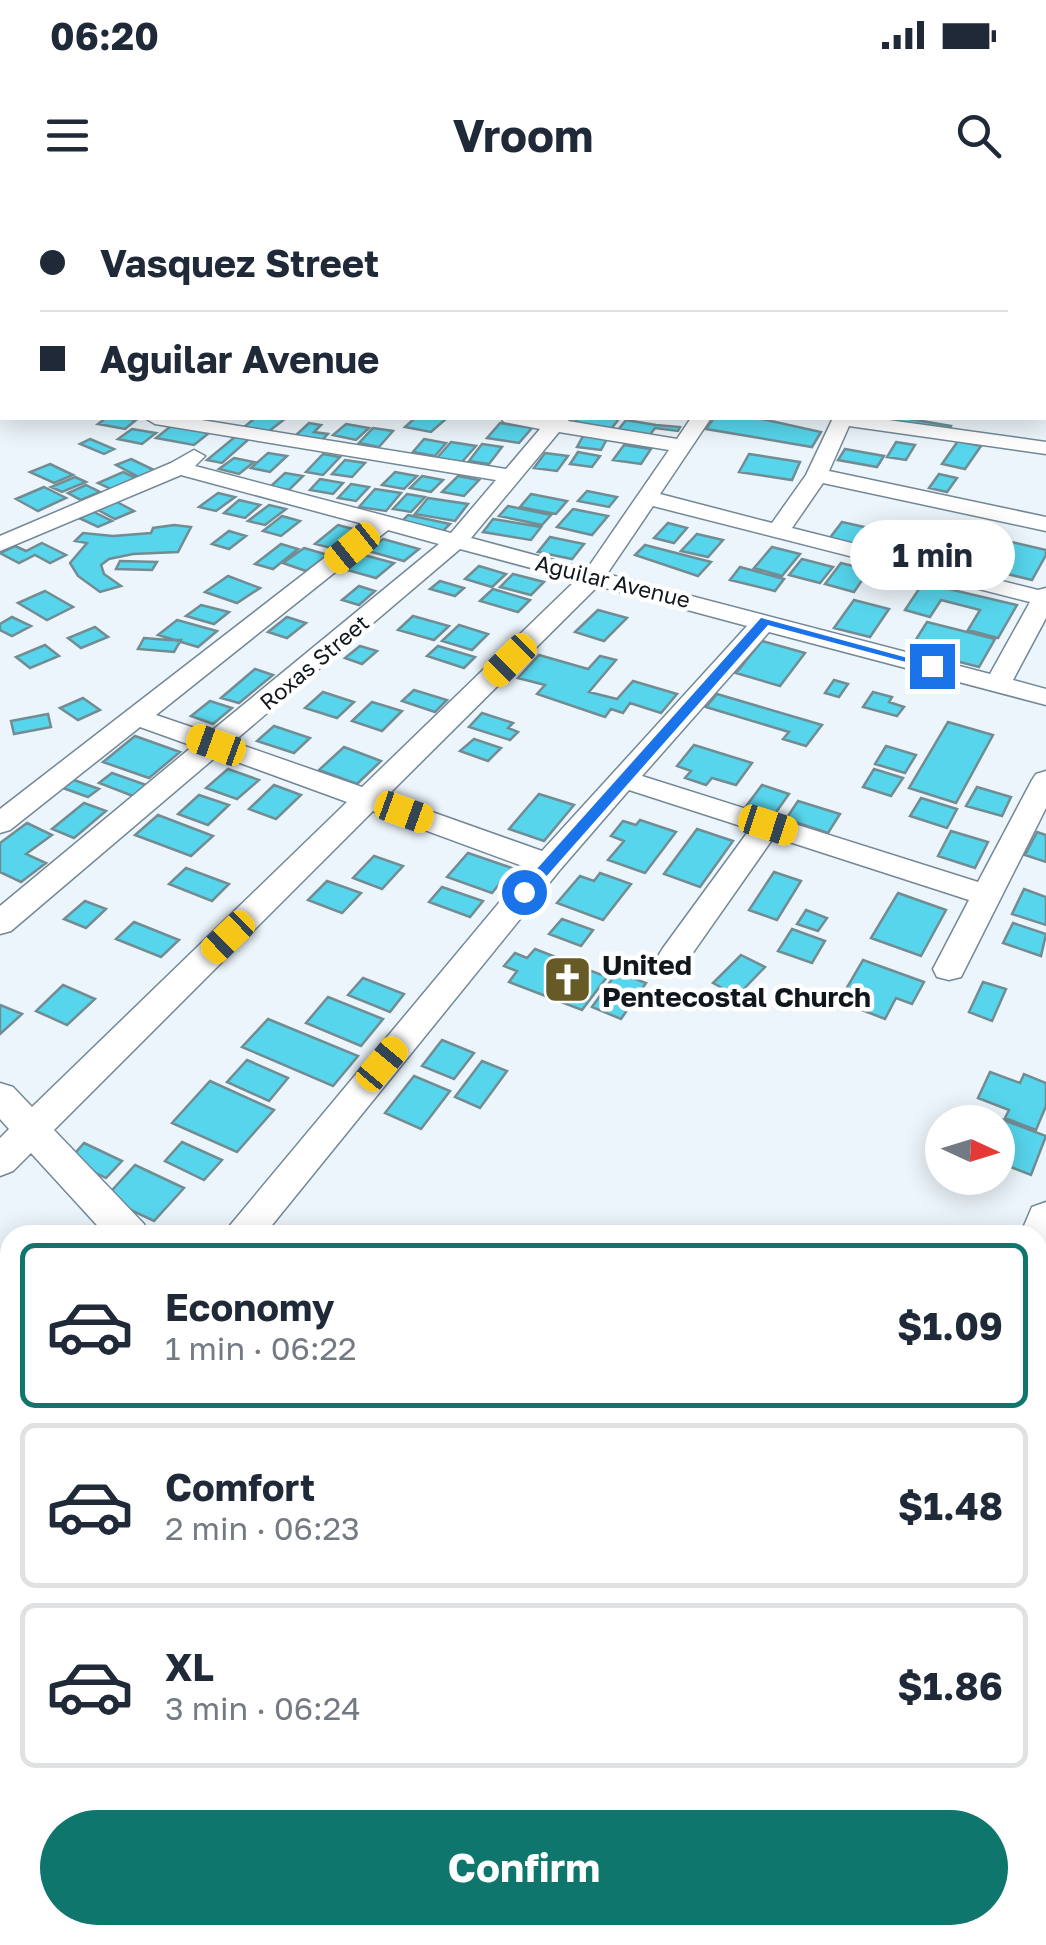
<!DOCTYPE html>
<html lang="en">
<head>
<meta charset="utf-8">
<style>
  :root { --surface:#fff; --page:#f6f6f7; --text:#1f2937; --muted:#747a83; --line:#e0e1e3; --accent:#0f766e }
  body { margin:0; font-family:"Golos Text",sans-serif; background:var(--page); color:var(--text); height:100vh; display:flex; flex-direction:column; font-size:38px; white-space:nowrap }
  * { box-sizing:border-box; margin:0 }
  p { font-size:32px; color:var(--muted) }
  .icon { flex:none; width:55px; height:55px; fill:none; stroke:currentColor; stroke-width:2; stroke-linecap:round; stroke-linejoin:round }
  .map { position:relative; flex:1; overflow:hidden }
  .sheet { position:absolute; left:0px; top:1025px; width:1048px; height:720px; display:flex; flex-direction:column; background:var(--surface); border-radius:30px 30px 0 0; box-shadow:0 5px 25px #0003 }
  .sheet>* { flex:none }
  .banner { position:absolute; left:0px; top:0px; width:1048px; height:220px; box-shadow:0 5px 25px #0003; display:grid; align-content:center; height:220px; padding:0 40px; background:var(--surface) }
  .needle { width:65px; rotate:94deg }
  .tools { position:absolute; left:925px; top:905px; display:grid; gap:20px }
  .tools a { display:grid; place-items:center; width:90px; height:90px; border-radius:50%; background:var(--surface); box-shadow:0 5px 25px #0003; font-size:50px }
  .end { position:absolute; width:45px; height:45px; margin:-22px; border:12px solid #1a73e8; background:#fff; box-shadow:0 0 0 5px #fff }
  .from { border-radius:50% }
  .bubble { position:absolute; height:70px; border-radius:35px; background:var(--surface); box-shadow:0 5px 25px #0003; font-size:32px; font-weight:700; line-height:70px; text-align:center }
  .car { position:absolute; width:30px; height:60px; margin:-30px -15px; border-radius:12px; box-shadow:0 0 8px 2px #0007; background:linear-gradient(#f5c518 24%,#345 0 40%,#f5c518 0 76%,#345 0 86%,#f5c518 0) }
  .banner b { display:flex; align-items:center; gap:35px; height:95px; font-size:38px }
  .banner b+b { border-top:2px solid var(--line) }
  .banner i { width:25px; height:25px; background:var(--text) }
  ul { padding:18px 0 0; list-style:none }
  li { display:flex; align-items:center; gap:30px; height:165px; margin:0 20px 15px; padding:0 20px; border:5px solid var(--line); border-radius:15px }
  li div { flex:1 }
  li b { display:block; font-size:38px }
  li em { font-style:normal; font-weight:700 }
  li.selected { border-color:var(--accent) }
  li>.icon { width:90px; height:90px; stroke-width:1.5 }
  .cta { display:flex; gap:20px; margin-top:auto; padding:20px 40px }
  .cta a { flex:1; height:115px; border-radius:60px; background:var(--accent); color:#fff; font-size:40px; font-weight:700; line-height:115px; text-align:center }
  .status { display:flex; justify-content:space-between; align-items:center; height:70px; padding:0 50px; background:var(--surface); direction:ltr }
  .status svg { height:28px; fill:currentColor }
  header { display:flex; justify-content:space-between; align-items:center; height:130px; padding:0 40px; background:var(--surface); font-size:45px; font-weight:700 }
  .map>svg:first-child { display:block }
</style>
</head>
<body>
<div class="status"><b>06:20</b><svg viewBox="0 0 49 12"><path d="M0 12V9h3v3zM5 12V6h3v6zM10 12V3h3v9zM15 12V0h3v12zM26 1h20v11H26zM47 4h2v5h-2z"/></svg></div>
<header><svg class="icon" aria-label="menu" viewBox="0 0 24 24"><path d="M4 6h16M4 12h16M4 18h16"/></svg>Vroom<svg class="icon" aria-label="search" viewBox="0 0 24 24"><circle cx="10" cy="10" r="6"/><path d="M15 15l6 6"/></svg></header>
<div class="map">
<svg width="1046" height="1745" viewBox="0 0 1046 1745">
  <rect width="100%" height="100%" fill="#ecf5fb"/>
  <path fill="#57d5ec" stroke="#718d93" stroke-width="2.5" d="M106 218H121L136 220 125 229 98 224Z
    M255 218H286L268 232 243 228Z
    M415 218H447L431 232 405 227Z
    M579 218H610L619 219 611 229 574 222Z
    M714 218H757L821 232 812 247 706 229Z
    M856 218H904L951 226 948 233Z
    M626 220 656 225 680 227 678 231 655 228 649 236 618 230Z
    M309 223 321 225 314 232 328 234 321 241 294 237Z
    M500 223 532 228 519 243 487 238Z
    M346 224 369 228 356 240 333 235Z
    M171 226 209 233 194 245 156 238Z
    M373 228 393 231 379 247 359 243Z
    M132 229 156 233 142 244 118 239Z
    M236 236 250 238 222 263 207 260Z
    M583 236 607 239 601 250 577 247Z
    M90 239 114 249 104 254 80 244Z
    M424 239 446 243 435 256 413 252Z
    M958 241 981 246 965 269 942 264Z
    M451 242 476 246 462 262 437 258Z
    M896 242 915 245 906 260 887 257Z
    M482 244 502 247 489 264 469 261Z
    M624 245 651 249 641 264 613 260Z
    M845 249 884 256 877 267 838 260Z
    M578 252 600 256 592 267 570 264Z
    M268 253 287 256 270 272 251 268Z
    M545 253 568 256 557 271 534 268Z
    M323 254 340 257 323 275 306 272Z
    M749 254 800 262 792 280 739 272Z
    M234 258 254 262 239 274 219 269Z
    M131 259 156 271 141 278 116 265Z
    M345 260 365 263 352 277 332 274Z
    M50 264 73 275 54 283 30 272Z
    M123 272 138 279 113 290 98 283Z
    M395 272 417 276 404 289 382 285Z
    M285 273 303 276 289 290 270 287Z
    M939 274 957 278 947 292 929 288Z
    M422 276 443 280 431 292 410 288Z
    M458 276 479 280 464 296 442 292Z
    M75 277 86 282 62 292 51 287Z
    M320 279 343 283 333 294 310 290Z
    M351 284 369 287 356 301 338 298Z
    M86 285 100 292 81 300 68 293Z
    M44 287 66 298 38 311 16 299Z
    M375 289 401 293 386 311 359 307Z
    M587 291 617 297 609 307 578 301Z
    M218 293 235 297 216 311 199 307Z
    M407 294 425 297 411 312 393 309Z
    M531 294 567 301 556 314 520 307Z
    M428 298 468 304 455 321 415 314Z
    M239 300 260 305 245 318 224 313Z
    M117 302 134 311 115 319 98 310Z
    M269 305 286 309 265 325 248 321Z
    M508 306 551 315 542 325 499 316Z
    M573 309 608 316 592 335 557 327Z
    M94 312 112 321 98 327 79 318Z
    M408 315 450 324 442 332 399 324Z
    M282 316 300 321 281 336 263 331Z
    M493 319 541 327 531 340 483 332Z
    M842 322 878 330 867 348 829 339Z
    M668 323 687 328 674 343 654 338Z
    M174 325 191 327 178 352 133 354 109 359 101 365 104 374 121 386 100 392 78 376 70 363 87 343 75 341 83 333 113 336 151 333 153 328Z
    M338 325 357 330 335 349 315 344Z
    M944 326 1046 350V355L1032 380 925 354Z
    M229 331 246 336 229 349 212 344Z
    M697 334 723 340 708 357 681 351Z
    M550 337 584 344 572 359 538 352Z
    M383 339 419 349 404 361 368 351Z
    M42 343 66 355 50 363 35 355 19 363 0 353 15 346 26 351Z
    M281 344 298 349 273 369 255 364Z
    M645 345 711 362 698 376 635 355Z
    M772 347 800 354 782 376 754 368Z
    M304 348 328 355 306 371 283 363Z
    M364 355 394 363 376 378 347 370Z
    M802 359 833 367 820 383 789 375Z
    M120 361 157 362 152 370 116 369Z
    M841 363 869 370 854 392 825 384Z
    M479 366 506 374 492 387 465 379Z
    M740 367 784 379 775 391 730 380Z
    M513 374 544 382 531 395 500 387Z
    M228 376 260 388 237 403 205 392Z
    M440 381 464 388 455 396 430 389Z
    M923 383 1017 405 998 438 968 430 980 410 941 400 930 417 905 410Z
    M359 386 375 391 359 405 342 400Z
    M493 389 530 400 518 412 480 401Z
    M45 391 73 407 47 420 18 403Z
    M854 400 889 409 870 437 834 428Z
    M201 405 229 412 214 424 186 416Z
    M598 410 627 418 604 441 575 432Z
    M413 416 449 426 434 440 398 430Z
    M12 417 31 426 12 436 0 430V424Z
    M287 417 306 423 287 438 268 432Z
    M177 420 217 431 198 447 158 435Z
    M927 422 995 439 979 467 910 449Z
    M459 425 488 434 472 450 442 441Z
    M95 427 108 437 81 448 68 438Z
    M144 438 169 440H181L174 452 138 449Z
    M762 441 805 453 780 486 736 473Z
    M45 445 59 456 30 468 16 457Z
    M360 446 377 451 362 464 345 458Z
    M438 446 475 457 464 468 427 456Z
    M539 455 588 469 600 456 616 460 589 492 617 499 633 481 677 494 661 513 630 503 623 513 611 509 605 517 537 494 545 485 518 478Z
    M255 469 273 475 239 503 221 498Z
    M834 480 848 484 839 497 825 493Z
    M414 490 447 500 435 512 402 501Z
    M323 492 354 502 337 518 305 508Z
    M873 492 892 497 889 502 904 507 897 516 863 507Z
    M717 494 822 525 806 546 783 539 789 532 706 507Z
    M83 498 100 510 78 520 60 508Z
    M210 501 232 508 213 524 191 516Z
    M372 502 402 511 382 531 352 521Z
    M482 513 513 523 508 528 518 532 510 540 469 527Z
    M48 514 51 527 14 534 11 521Z
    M948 522 993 535 956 603 909 588Z
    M274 526 310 538 294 553 257 541Z
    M135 536 180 552 149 578 103 562Z
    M474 539 501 548 488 561 460 551Z
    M694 545 752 563 736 585 712 578 706 585 685 578 691 571 677 566Z
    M886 546 916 555 905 573 875 564Z
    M344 547 381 561 357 584 319 570Z
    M228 569 259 580 237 599 206 588Z
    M874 569 903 578 891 596 863 587Z
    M112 573 146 585 133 596 99 583Z
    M74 580 99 589 88 597 63 588Z
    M274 585 301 595 276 619 249 609Z
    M762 585 789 594 772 618 744 609Z
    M977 587 1011 597 1002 616 966 606Z
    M539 594 574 605 544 641 509 629Z
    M199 595 229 605 208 625 178 614Z
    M921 598 957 609 947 628 910 616Z
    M798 601 840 614 828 633 786 619Z
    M84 603 106 611 74 638 52 629Z
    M158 615 213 636 191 656 135 635Z
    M640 620 676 632 645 673 608 660 624 641 611 636 623 621 636 625Z
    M27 623 52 635 26 654 46 663 21 682 0 672V643Z
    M697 629 733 641 700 687 664 674Z
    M951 631 988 642 975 668 938 656Z
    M1037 632 1046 635V662L1025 655Z
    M468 653 512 668 492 693 447 677Z
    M374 656 403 666 382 689 353 678Z
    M186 668 229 684 212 701 169 684Z
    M774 672 801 681 777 720 749 710Z
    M600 673 631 684 603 720 557 703 580 676 594 681Z
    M327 681 361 693 342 713 308 700Z
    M442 687 483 701 470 717 429 702Z
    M1024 689 1046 697V725L1012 714Z
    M898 693 946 710 921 756 871 738Z
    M85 701 106 709 86 728 64 719Z
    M806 710 827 718 818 731 797 724Z
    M562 719 593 730 581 746 549 734Z
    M134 722 179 740 161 757 116 739Z
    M1013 723 1046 734 1041 756 1003 743Z
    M792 729 825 741 812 763 778 751Z
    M535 749 607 777 582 810 509 782 517 771 504 766 515 753 527 758Z
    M741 755 765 767 737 796 713 783Z
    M863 760 924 782 912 804 896 798 885 819 839 801Z
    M617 772 646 783 621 819 592 807Z
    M363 778 404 794 390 812 348 795Z
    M983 782 1006 789 992 821 969 812Z
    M63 785 95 799 67 825 36 811Z
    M328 797 383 819 361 846 306 823Z
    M0 805 22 814 0 834Z
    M268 819 358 856 333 886 242 847Z
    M442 840 474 853 454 879 422 866Z
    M247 860 288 878 269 901 227 882Z
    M482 861 507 871 480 908 455 897Z
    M990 872 1020 883 1024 874 1046 883V906L1036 930 1005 918 1009 910 978 898Z
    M414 876 450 891 421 929 385 913Z
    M210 881 274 910 237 952 172 923Z
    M982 912 1046 936 1031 975 998 962V922H977Z
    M182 942 222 960 204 980 165 961Z
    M84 943 122 961 106 978 69 960Z
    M135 965 184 988 154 1021 105 998Z
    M10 1258V1304L0 1298V1270Z"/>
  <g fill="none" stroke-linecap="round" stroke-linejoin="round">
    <defs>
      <path id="minor" d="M334 0H368L370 2H336Z
        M653 0H688L690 2H655Z
        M1027 0H1043V2H1028Z
        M0 82H2V93H0Z
        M1045 83H1046V93H1045Z
        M0 128 2 129V140H0Z
        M0 185 2 186V198L0 197Z
        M1045 185H1046V197H1045Z
        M145 218H189L506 269 540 229 504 222 501 218H570L568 221 677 239 691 218H711L660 294 772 323 806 275 833 218H874L1046 242V254L849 226 829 271 1046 317V331L823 283 792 328 1038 390 1046 388V418L1013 480 1046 489V505L769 432 642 576 978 682 1032 580 1036 574 1046 571V608L961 777 949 780 937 777 933 769 969 700 774 637 685 764 674 767 663 764 658 756 663 748 750 629 629 590 559 671 264 1035H222L528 668 373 611 54 930 144 1024 149 1035H106L31 953 13 971 0 976V938L9 929 0 919V883L13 887 32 907 347 602 218 555 11 731 0 734V706L193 546 140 527 10 630 0 633V609L367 325 181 275 0 351V336L171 263 194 250 205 256 195 266 451 333 496 280 155 224ZM559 232 669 250 587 369 471 338ZM653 306 1030 402 990 474 607 374ZM388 330 439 344 209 533 156 515ZM460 349 576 380 362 587 233 542ZM598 386 747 426 542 651 387 596Z
        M1046 1002V1053L1038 1056V1035H1020L1032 1007Z
        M0 1351 10 1355V1403L0 1399Z"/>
    </defs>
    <use href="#minor" stroke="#738897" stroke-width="3"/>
    <use href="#minor" fill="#fff" fill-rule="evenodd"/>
  </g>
  <path fill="#1a73e8" d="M761 418 937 466 932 469 768 425 529 696H519V689Z"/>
  <defs>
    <symbol id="church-square" viewBox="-11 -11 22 22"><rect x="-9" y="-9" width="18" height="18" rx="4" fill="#665a27" stroke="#fff"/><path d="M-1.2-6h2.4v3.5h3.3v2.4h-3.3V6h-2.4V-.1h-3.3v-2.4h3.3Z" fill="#fff"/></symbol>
  </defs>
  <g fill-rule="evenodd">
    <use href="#church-square" x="540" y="752" width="55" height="55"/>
  </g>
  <g text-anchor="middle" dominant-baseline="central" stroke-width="9" stroke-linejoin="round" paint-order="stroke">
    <g font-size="22" fill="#10181e" stroke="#fff">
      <text transform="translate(613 381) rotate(14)">Aguilar Avenue</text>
      <text transform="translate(314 462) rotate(-40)">Roxas Street</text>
    </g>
    <g font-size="28" font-weight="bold" fill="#10181e" stroke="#fff" text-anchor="start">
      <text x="602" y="764">United<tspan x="602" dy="32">Pentecostal Church</tspan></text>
    </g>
  </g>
</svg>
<div class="tools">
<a><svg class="needle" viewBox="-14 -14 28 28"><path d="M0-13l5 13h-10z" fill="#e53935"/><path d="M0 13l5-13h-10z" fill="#747a83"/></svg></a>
</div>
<i class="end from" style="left:524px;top:692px"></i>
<i class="end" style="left:932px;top:466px"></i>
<div class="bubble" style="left:850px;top:320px;width:165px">1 min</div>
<i class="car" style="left:352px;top:348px;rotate:231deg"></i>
<i class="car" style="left:510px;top:460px;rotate:225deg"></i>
<i class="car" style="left:216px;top:545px;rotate:290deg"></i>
<i class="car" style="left:404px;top:612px;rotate:110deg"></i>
<i class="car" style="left:768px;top:625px;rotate:108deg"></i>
<i class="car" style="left:228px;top:737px;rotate:226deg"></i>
<i class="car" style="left:382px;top:864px;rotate:40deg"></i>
<div class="banner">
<b><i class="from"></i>Vasquez Street</b>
<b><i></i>Aguilar Avenue</b>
</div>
<section class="sheet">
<ul>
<li class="selected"><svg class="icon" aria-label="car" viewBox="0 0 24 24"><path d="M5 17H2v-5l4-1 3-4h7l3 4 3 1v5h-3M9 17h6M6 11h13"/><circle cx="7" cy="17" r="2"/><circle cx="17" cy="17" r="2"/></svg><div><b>Economy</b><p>1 min · 06:22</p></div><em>$1.09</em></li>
<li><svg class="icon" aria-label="car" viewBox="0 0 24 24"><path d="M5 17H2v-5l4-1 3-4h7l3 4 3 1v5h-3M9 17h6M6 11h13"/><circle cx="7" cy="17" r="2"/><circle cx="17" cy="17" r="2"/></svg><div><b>Comfort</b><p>2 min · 06:23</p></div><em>$1.48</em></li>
<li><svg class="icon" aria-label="car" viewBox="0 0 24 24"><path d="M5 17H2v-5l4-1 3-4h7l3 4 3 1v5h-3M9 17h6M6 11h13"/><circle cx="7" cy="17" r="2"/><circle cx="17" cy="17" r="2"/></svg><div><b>XL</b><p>3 min · 06:24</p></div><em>$1.86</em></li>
</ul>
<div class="cta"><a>Confirm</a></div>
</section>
</div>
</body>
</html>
